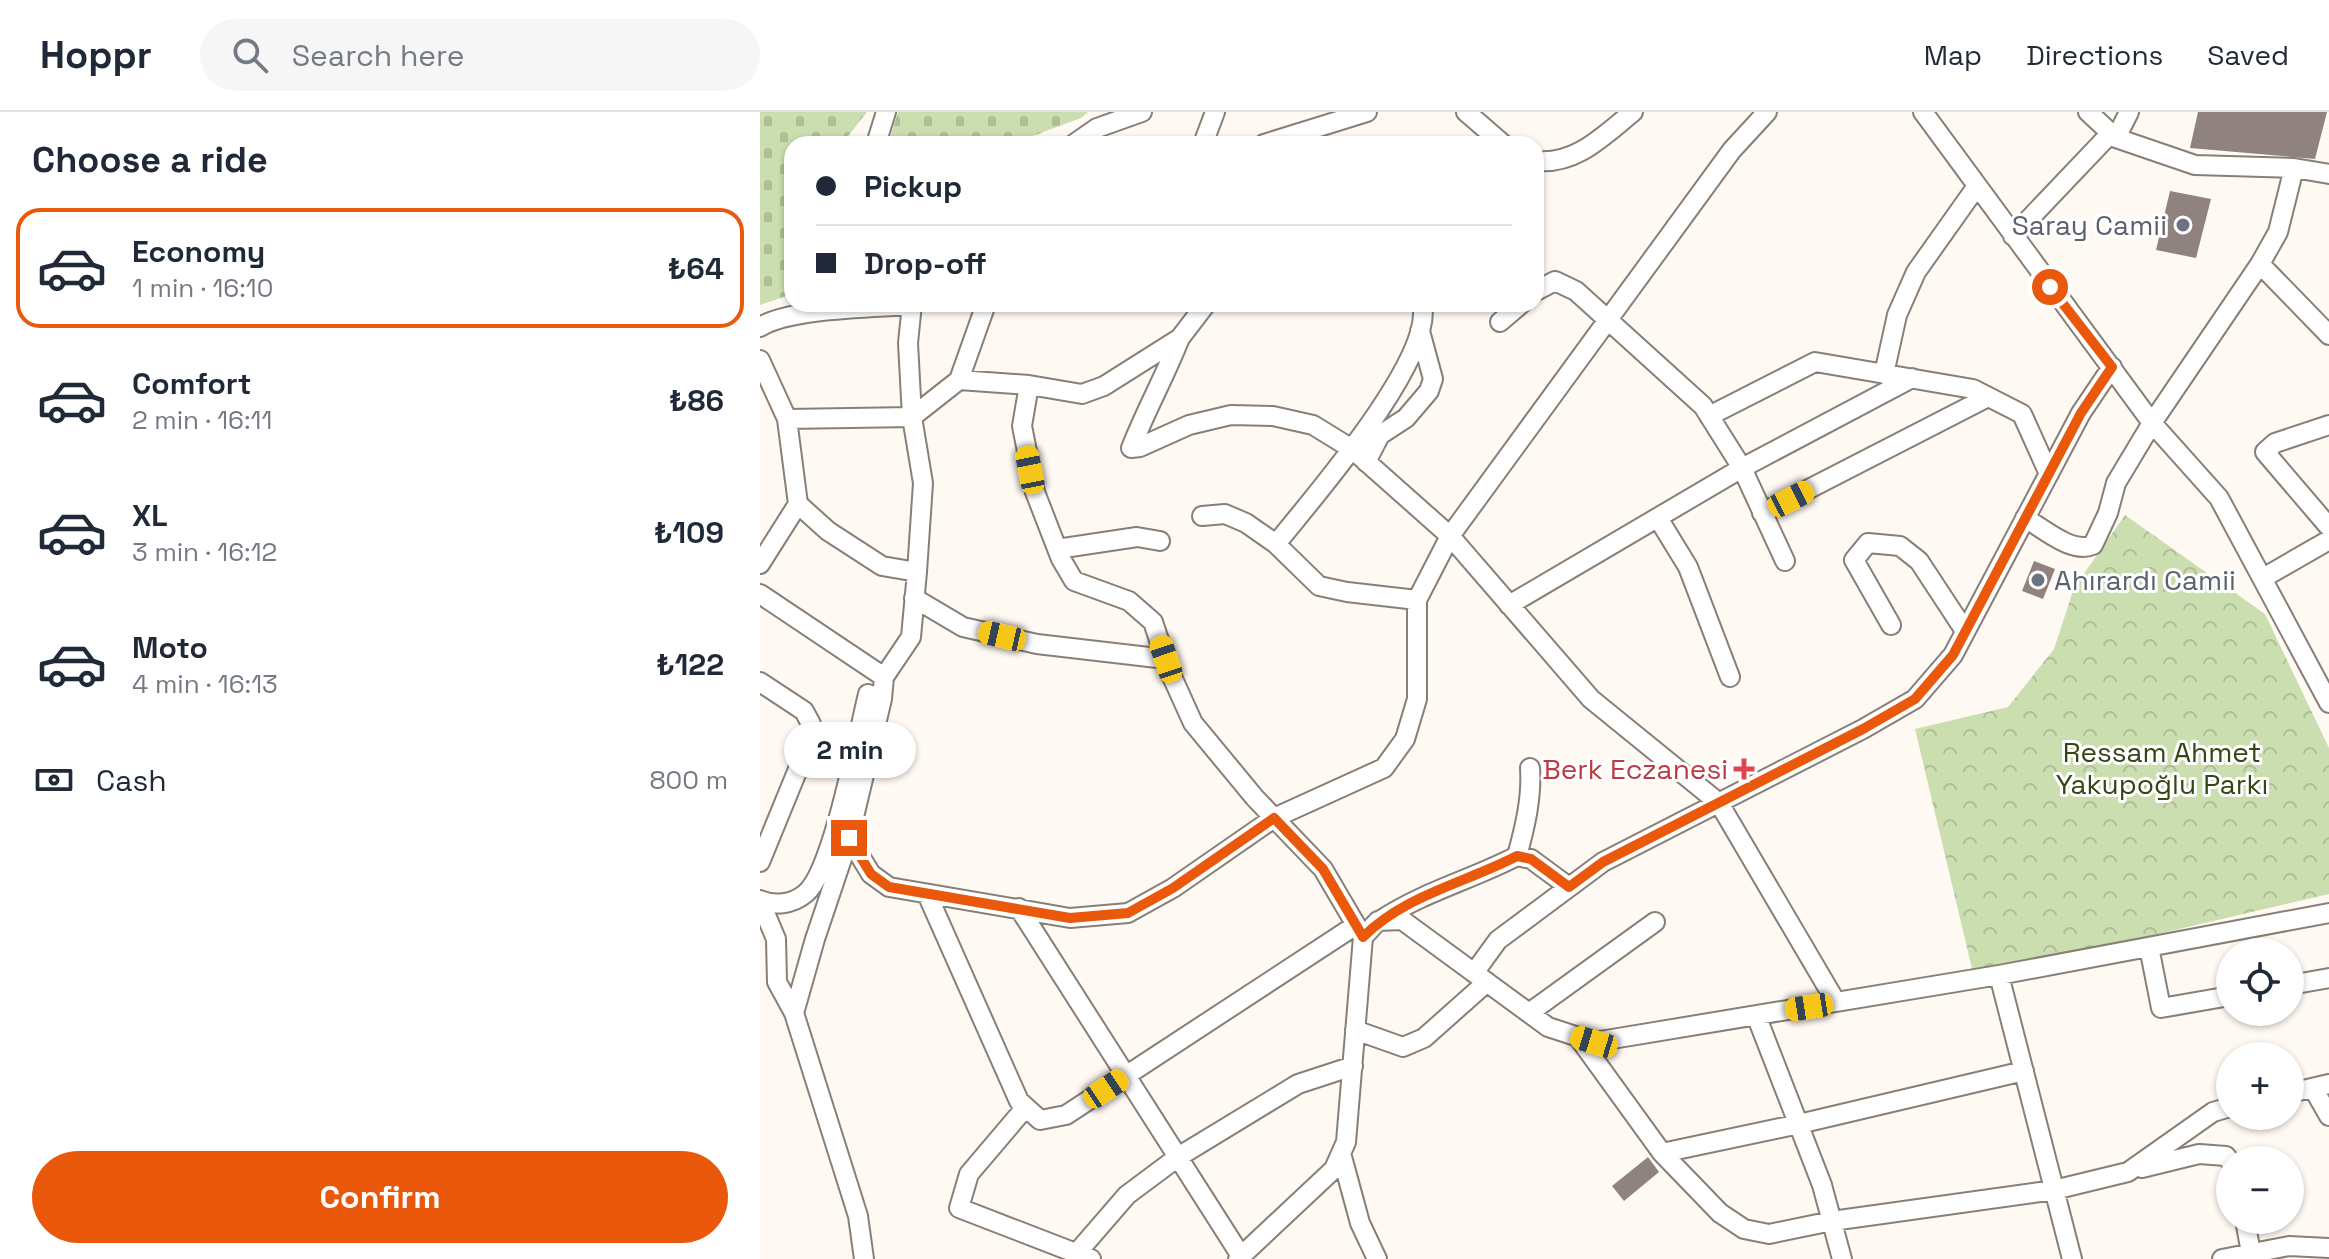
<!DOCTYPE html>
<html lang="en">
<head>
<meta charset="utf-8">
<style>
  :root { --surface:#fff; --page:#f6f6f7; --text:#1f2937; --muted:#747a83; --line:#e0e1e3; --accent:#ea580c }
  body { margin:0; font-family:"Space Grotesk",sans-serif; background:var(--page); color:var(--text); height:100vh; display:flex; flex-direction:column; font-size:30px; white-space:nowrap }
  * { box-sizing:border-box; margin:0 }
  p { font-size:26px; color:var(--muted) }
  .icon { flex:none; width:44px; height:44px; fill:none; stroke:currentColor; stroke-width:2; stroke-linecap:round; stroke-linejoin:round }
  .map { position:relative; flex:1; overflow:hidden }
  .drawer { display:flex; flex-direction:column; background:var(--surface); width:760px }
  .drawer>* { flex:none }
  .banner { position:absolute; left:24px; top:24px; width:760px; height:176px; border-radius:24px; box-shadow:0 2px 6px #0004; display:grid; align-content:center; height:176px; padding:0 32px; background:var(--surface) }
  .buttons { position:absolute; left:1456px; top:826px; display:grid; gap:16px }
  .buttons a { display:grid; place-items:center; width:88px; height:88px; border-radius:50%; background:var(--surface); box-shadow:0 2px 6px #0004; font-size:40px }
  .end { position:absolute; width:36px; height:36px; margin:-18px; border:10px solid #ea580c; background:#fff; box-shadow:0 0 0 4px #fff }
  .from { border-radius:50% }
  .bubble { position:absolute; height:56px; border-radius:28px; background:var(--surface); box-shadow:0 2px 6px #0004; font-size:26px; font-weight:600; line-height:56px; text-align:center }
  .car { position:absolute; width:24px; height:48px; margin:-24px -12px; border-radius:10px; box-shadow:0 0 6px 2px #0007; background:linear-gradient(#f5c518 24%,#345 0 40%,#f5c518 0 76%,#345 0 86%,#f5c518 0) }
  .banner b { display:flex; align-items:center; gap:28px; height:76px; font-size:30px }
  .banner b+b { border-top:2px solid var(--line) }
  .banner i { width:20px; height:20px; background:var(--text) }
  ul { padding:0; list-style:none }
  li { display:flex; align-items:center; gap:24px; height:120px; margin:0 16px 12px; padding:0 16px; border:4px solid transparent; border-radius:24px }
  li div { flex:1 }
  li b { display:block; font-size:30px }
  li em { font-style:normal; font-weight:600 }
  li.current { border-color:var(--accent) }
  li>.icon { width:72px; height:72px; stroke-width:1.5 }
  h2 { padding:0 32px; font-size:36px; line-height:96px }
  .pay { display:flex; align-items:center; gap:20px; height:88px; padding:0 32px; font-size:30px }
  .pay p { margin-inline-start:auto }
  .primary-button { display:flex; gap:16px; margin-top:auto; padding:16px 32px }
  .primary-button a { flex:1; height:92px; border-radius:48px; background:var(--accent); color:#fff; font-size:32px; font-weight:600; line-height:92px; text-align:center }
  header { display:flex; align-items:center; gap:48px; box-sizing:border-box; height:112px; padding:0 40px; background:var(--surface); border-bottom:2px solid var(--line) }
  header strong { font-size:38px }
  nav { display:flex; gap:44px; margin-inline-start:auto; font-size:28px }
  .search { width:560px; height:72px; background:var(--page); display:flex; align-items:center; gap:20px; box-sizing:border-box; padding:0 28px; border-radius:44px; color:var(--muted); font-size:30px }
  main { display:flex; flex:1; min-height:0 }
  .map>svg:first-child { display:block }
</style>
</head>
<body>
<header>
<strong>Hoppr</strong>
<div class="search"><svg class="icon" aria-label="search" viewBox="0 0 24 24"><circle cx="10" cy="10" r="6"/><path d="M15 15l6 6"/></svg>Search here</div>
<nav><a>Map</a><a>Directions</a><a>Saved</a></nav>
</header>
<main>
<section class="drawer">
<h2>Choose a ride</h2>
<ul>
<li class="current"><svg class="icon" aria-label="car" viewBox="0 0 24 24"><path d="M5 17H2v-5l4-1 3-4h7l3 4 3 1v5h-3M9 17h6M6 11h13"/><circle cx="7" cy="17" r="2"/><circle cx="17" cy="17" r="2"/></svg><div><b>Economy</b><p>1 min · 16:10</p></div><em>₺64</em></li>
<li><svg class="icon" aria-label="car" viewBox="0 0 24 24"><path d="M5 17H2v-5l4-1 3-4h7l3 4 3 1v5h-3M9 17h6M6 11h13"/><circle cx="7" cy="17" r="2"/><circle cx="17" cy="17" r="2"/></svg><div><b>Comfort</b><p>2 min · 16:11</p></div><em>₺86</em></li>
<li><svg class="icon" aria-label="car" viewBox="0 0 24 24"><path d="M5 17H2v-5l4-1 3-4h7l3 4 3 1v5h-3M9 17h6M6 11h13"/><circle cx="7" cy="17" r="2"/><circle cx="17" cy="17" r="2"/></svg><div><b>XL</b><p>3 min · 16:12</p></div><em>₺109</em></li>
<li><svg class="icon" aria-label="car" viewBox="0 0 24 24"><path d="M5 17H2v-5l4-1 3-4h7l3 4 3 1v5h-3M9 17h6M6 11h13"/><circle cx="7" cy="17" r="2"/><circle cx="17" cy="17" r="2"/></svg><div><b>Moto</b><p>4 min · 16:13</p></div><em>₺122</em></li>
</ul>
<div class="pay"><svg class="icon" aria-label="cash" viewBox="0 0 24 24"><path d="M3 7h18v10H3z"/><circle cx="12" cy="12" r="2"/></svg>Cash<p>800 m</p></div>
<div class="primary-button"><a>Confirm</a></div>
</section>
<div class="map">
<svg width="1569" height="1147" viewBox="0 0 1569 1147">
  <defs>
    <pattern id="cemetery-stones" width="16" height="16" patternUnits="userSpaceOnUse" patternTransform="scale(2)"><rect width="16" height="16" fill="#cadeaf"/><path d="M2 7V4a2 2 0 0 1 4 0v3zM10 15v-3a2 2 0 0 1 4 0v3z" fill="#aebf97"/></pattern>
    <pattern id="park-crowns" width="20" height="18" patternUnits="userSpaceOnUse" patternTransform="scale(2)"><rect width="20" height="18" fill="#cadeaf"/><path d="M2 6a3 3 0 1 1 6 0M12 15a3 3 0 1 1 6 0" fill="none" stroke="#aebf97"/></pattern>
  </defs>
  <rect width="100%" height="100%" fill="#fff9f3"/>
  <path fill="url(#cemetery-stones)" d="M0 0H107L82 32H32V182L0 193Z
    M138 0H328L321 6 262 28 260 32H128Z"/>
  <path fill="url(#park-crowns)" d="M1365 403 1505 502 1569 636V782L1214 865 1155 617 1248 595 1294 537 1314 476Z"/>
  <path fill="#8f827f" d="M1438 0H1567L1555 47 1430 36Z
    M1410 79 1451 87 1436 146 1396 138Z
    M1274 449 1295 457 1283 487 1262 479Z
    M888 1045 899 1060 864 1089 852 1074Z"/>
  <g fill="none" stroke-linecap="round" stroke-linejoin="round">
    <defs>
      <path id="minor" d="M706 0 743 32
        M1163 0 1392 311 1459 386 1569 591
        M1328 0 1356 26 1435 53 1534 56 1569 62
        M1356 26 1369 0
        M116 32 126 0
        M314 32 337 16 382 0
        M443 32 455 0
        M504 32 607 0
        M776 49C816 53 843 24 873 0
        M1253 124 1350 22
        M1500 152 1569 223
        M776 179 795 169 816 179 943 294 982 356 1025 449
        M740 210 761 192
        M0 215C30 196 113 196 152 193
        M420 226C405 264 386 298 371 336L380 335 429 313 471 303 513 304 553 313 592 337 690 424 831 587 959 691 1076 890
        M0 248 27 307 38 392 0 452
        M1124 262 1137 203 1156 160 1217 74
        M199 268 226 192
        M269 273 262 314 275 380 301 447 314 469 369 489 393 510 409 558 433 611 495 686 563 757 603 825
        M949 304 1055 250 1213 277 1262 302 1289 362
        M27 307 152 305 199 268 269 273 322 282 344 274 420 226 446 192
        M1569 313 1515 331 1505 340 1569 415
        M606 350 620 323 646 306 669 279 673 267 660 219
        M38 392 68 419 122 454 157 460
        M1002 401 1228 285
        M442 404 465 402 486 411 516 432 559 474 587 480 657 488
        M898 406 928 455 970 565
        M1265 406C1284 417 1312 442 1333 433L1348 401 1356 371 1392 311 1500 152 1518 120 1534 56
        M516 432C551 388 675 247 662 192
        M297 437 377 425 400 429
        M1503 466 1569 428
        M0 482 124 565
        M154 486 203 515 277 532 406 547
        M749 493 982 356 1152 266
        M1131 513 1094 448 1108 431 1140 434 1159 449 1205 519
        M0 570 44 599 51 612 43 645 0 750
        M89 726 111 762 129 775 310 806 368 801 413 776 514 706 624 656 645 627 657 587V488L690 424 972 38 1007 0
        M757 744C765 715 772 686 770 656
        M167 782 259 989 280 1008 306 1003 596 813
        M0 788C14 794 32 793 46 781 73 758 98 623 108 582L122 587
        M0 789 16 827 17 870 34 901
        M259 796 481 1144
        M621 808C663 780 713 767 757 744L771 747 809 775
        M1389 835 1401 896 1470 884
        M714 861 738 828 843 750 1103 617 1155 587 1193 543 1321 301 1352 255
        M1239 863 1312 1147
        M1530 873 1569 866
        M769 901 895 810
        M996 903 1062 1073 1082 1147
        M595 918 643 935 664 926 727 870
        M818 925 902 1041 960 1101 984 1117 1009 1122 1072 1109 1294 1078 1368 1060 1453 1000 1470 995
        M1553 976 1569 1004
        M1530 981 1569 972
        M265 996 209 1062 199 1096 331 1147
        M581 1041 600 1111 617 1147
        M902 1041 1039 1012 1264 959
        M1382 1056 1439 1042 1466 1044 1470 1049
        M1485 1108 1491 1141
        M316 1142 367 1083 418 1045 538 972 593 954
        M104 1147 98 1104 34 901 55 827 89 726 122 587 124 565 151 525 157 460 163 371 152 305 148 231 152 192
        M478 1147 574 1057 586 1030 603 825 618 809 642 808 788 915 834 930 1239 863 1569 801
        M1462 1147 1529 1134 1569 1136"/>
    </defs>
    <use href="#minor" stroke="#887f76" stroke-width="22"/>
    <use href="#minor" stroke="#fff" stroke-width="18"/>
  </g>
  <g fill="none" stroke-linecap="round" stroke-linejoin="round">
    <path stroke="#ea580c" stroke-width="10" d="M89 726 111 762 129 775 310 806 368 801 413 776 514 706 563 757 603 825C645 783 705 771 757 744L771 747 809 775 843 750 1103 617 1155 587 1193 543 1321 301 1352 255 1290 175"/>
  </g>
  <g fill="#6b7280" stroke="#fff" stroke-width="3">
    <circle cx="1423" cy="113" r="8"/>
    <circle cx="1278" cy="468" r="8"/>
  </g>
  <path fill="#e0444e" stroke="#fff" stroke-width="3" d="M980 645h8v8h8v8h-8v8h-8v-8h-8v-8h8z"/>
  <g text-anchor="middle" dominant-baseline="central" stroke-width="6" stroke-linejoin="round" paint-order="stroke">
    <g font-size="28" fill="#5b616d" stroke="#fff" text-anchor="end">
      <text x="1407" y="113">Saray Camii</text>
      <text x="1294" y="468" text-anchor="start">Ahırardı Camii</text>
    </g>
    <g font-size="28" fill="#344613" stroke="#fff">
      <text x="1402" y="640">Ressam Ahmet<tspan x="1402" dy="32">Yakupoğlu Parkı</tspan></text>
    </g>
    <g font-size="28" fill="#be3a42" stroke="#fff" text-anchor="end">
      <text x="968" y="657">Berk Eczanesi</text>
    </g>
  </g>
</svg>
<div class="buttons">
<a><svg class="icon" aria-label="locate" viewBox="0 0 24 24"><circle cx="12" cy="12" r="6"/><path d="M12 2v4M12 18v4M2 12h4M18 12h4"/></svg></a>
<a>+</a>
<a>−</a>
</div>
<i class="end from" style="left:1290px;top:175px"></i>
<i class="end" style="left:89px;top:726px"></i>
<div class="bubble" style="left:24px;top:610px;width:132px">2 min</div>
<i class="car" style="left:270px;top:358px;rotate:349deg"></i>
<i class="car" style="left:1031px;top:387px;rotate:63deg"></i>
<i class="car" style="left:242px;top:524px;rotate:283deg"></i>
<i class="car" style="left:406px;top:547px;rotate:341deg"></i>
<i class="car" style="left:1049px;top:895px;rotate:261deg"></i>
<i class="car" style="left:834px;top:930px;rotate:287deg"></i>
<i class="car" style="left:346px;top:977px;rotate:56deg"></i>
<div class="banner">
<b><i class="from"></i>Pickup</b>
<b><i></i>Drop-off</b>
</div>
</div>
</main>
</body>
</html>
